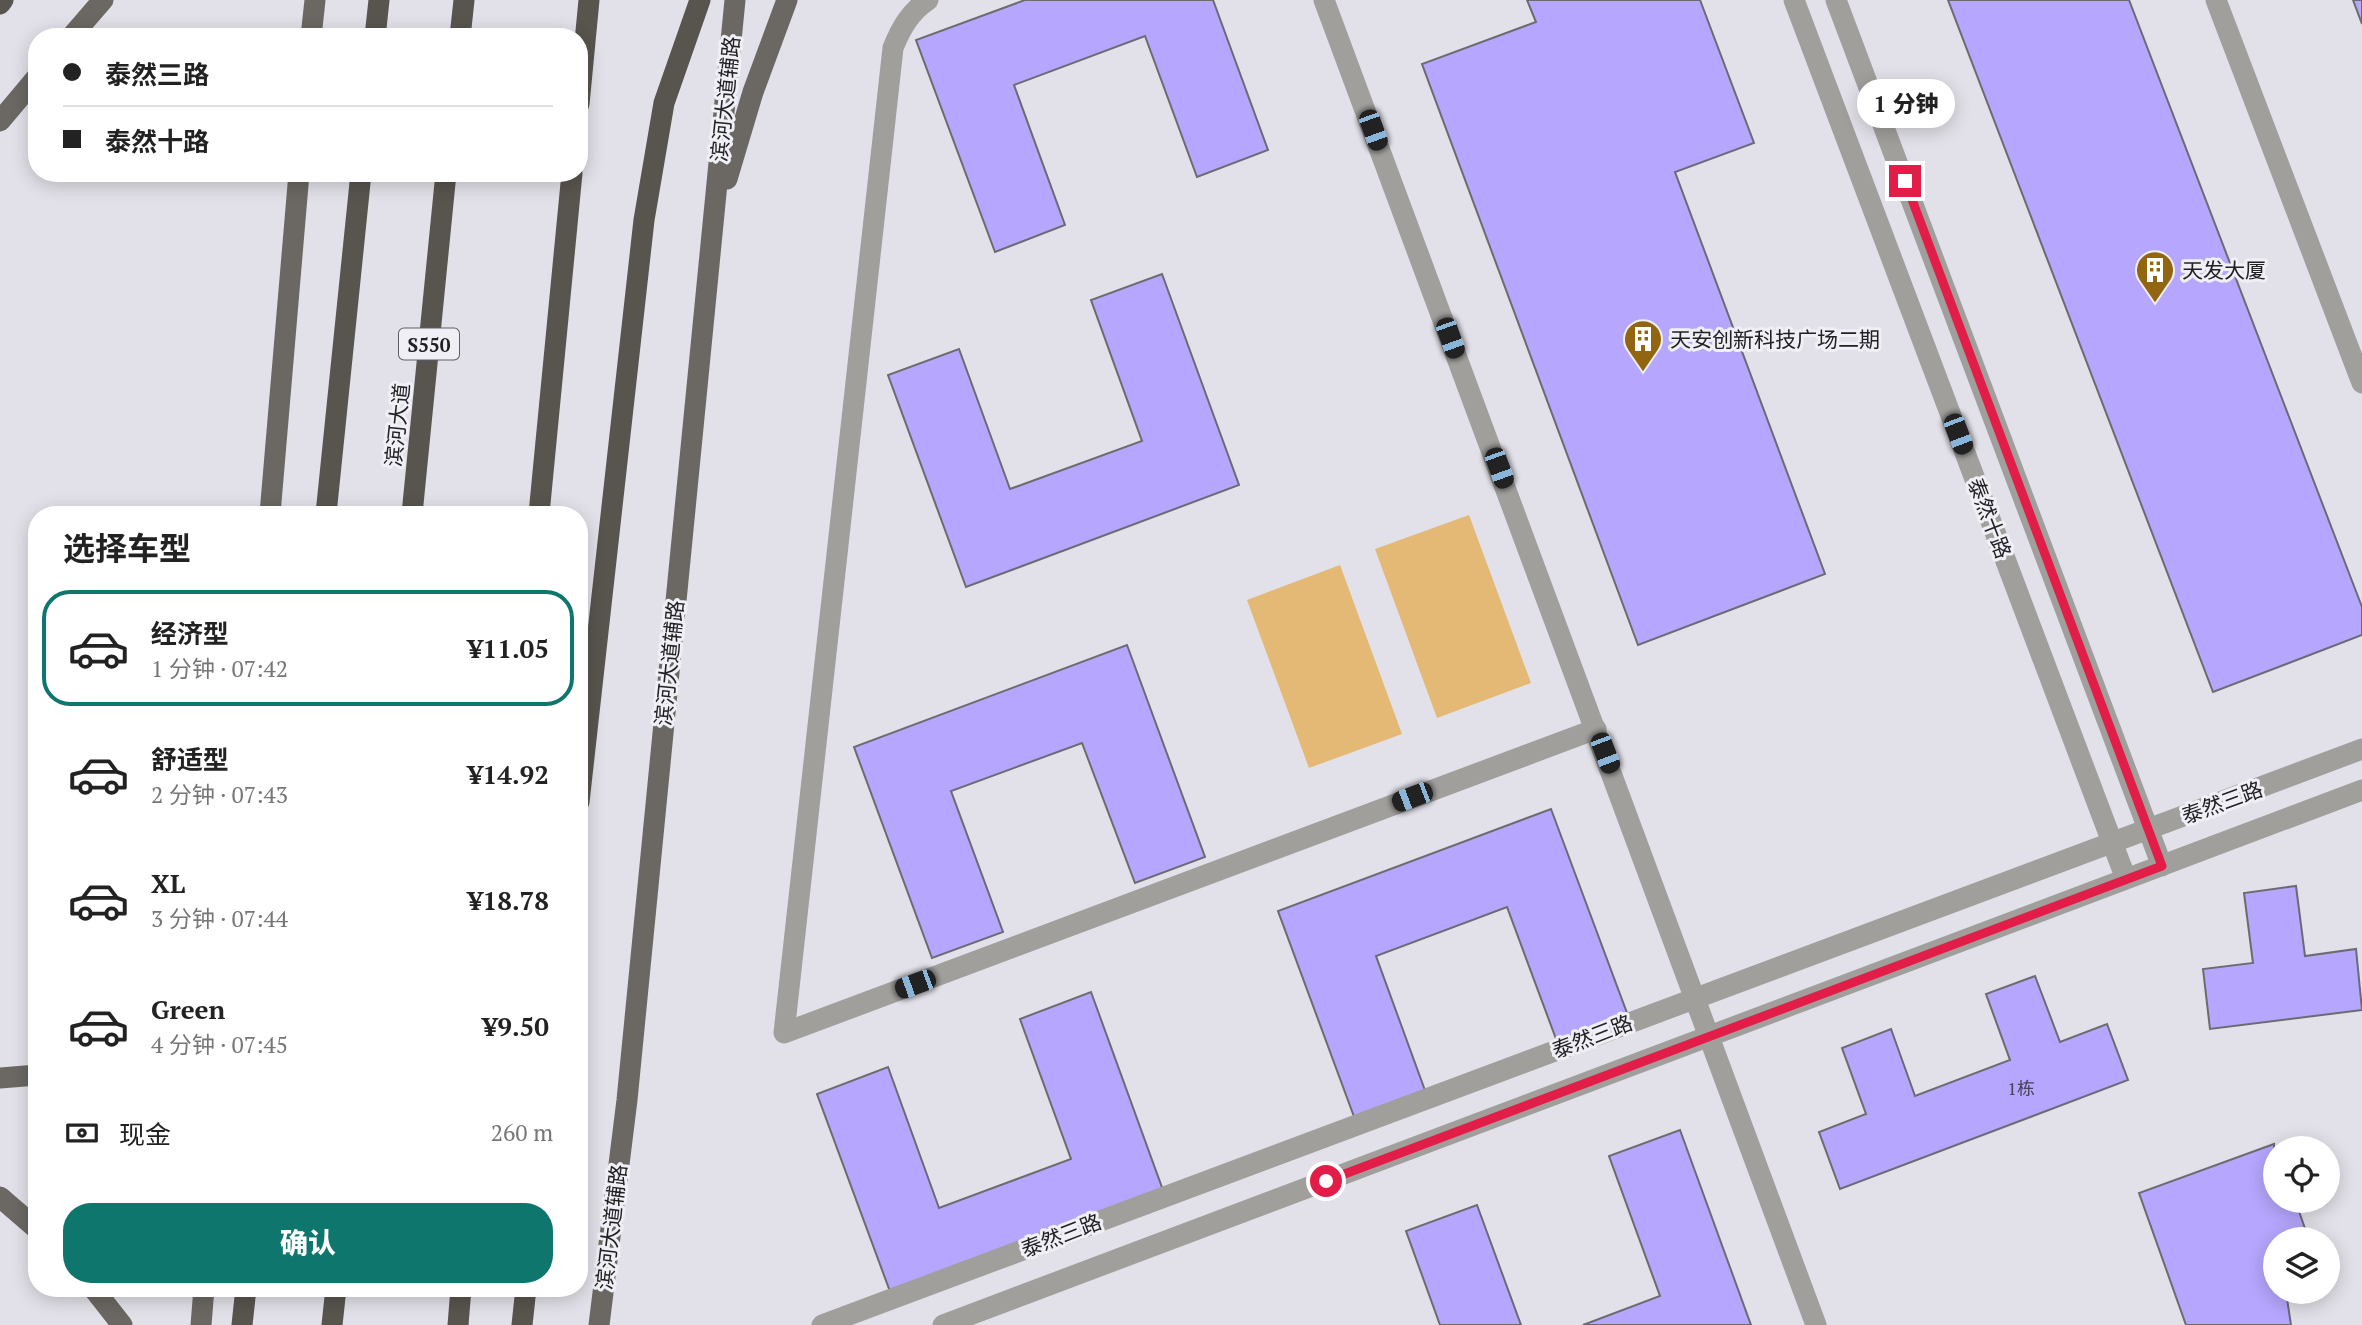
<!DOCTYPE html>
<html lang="zh">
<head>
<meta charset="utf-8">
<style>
  :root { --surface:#fff; --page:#f6f6f6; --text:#222; --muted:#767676; --line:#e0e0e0; --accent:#0f766e }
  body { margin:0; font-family:"PT Serif","Noto Sans SC",serif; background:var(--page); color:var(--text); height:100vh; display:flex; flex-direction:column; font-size:26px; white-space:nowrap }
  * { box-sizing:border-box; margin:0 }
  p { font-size:23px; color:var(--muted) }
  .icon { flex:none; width:38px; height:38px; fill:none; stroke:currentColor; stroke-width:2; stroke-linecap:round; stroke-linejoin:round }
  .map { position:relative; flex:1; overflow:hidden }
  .details { position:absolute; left:28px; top:506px; width:560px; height:791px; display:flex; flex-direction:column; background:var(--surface); border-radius:28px; box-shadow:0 4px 18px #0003 }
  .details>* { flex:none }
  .guide { position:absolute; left:28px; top:28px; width:560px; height:154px; border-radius:28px; box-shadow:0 4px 18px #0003; display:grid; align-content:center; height:154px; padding:0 35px; background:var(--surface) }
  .controls { position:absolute; left:2263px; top:1136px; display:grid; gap:14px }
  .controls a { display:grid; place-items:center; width:77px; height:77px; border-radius:50%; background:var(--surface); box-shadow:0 4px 18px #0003; font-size:35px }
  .end { position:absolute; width:32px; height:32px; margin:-16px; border:9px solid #e11d48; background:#fff; box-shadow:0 0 0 4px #fff }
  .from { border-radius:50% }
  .bubble { position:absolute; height:49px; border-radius:24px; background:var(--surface); box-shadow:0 4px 18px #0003; font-size:23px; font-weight:800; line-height:49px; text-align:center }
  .car { position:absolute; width:21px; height:42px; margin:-21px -10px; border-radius:9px; box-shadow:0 0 5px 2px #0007; background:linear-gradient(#222 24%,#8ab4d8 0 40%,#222 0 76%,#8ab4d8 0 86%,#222 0) }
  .guide b { display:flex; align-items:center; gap:24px; height:66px; font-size:26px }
  .guide b+b { border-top:2px solid var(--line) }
  .guide i { width:18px; height:18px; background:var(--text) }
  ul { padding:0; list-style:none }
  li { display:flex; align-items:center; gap:21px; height:116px; margin:0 14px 10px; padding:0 21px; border:4px solid transparent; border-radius:28px }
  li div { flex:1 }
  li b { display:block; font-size:26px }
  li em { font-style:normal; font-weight:800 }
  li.current { border-color:var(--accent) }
  li>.icon { width:63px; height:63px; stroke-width:1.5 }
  h2 { padding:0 35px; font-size:32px; line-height:84px }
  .pay { display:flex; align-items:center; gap:18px; height:77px; padding:0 35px; font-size:26px }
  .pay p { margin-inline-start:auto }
  .button { display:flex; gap:14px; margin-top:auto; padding:14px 35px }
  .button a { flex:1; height:80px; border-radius:28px; background:var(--accent); color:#fff; font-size:28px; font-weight:800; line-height:80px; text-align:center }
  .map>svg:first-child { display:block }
</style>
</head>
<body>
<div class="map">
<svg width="2362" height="1325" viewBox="0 0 2362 1325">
  <rect width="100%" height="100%" fill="#e2e1e9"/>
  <path fill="#e4b875" d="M1469 515 1531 683 1437 718 1375 549Z
    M1340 565 1402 734 1309 768 1247 600Z"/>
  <path fill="#b6a6fd" stroke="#6c6b72" stroke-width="2" d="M1025 0H1213L1268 150 1197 177 1145 36 1014 85 1065 225 995 252 916 40Z
    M1527 0H1700L1754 143 1675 172 1825 574 1638 645 1422 64 1536 22Z
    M1948 0H2129L2362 607V635L2213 692Z
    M2353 0H2362V24Z
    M1162 274 1239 485 966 587 888 375 959 349 1010 489 1142 441 1091 300Z
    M1127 645 1205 857 1135 883 1082 743 951 791 1003 932 932 958 854 747Z
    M1551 809 1630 1021 1559 1047 1507 907 1376 956 1427 1096 1356 1122 1278 911Z
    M2296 886 2305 956 2356 949 2362 1010 2210 1029 2203 969 2253 963 2244 893Z
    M2035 976 2060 1042 2107 1024 2128 1080 1840 1189 1819 1132 1866 1114 1842 1048 1891 1029 1915 1096 2010 1060 1986 994Z
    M1091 992 1168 1204 895 1305 817 1094 888 1067 939 1208 1071 1159 1020 1019Z
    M1680 1130 1751 1325H1583L1660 1296 1609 1156Z
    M2274 1144 2275 1200H2295L2308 1237 2275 1239V1292H2286L2291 1325H2186L2139 1193Z
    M1477 1205 1521 1325H1440L1406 1231Z"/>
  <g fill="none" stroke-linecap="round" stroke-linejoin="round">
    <path stroke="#a19f9c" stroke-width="21" d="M928 0C910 12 901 28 893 48L784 1033 1596 729
      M1324 0 1816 1325
      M1794 0 2126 879
      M1836 0 2162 866
      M2216 0 2362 383
      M822 1325 2362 749
      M943 1325 2362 790"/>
    <path stroke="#6b6863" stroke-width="21" d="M71 37 103 0
      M311 37 315 0
      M0 121 37 77
      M727 179 753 92 787 0
      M270 514 299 173
      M0 1078 37 1075
      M0 1197 37 1229
      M93 1288 122 1325
      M201 1325 204 1288
      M599 1325 627 1100 735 0"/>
    <path stroke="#58544e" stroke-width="21" d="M0 4 3 0
      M460 37 464 0
      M579 104 589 0
      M326 514 361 173
      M412 514 446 173
      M539 514 572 173
      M579 802 644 220 664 103 700 0
      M242 1325 246 1288
      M332 1325 336 1288
      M458 1325 461 1288
      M522 1325 526 1288"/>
    <path stroke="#58544e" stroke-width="21" d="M375 37 379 0"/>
  </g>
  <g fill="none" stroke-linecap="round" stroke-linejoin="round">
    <path stroke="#e11d48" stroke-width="9" d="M1326 1181 2162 866 1905 181"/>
  </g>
  <defs>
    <symbol id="building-pin" viewBox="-11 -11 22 30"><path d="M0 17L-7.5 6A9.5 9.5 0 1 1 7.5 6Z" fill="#926611" stroke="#f0eff6"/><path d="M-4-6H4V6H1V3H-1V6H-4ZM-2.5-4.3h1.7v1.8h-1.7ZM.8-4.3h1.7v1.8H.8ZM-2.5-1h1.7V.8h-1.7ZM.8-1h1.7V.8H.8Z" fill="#fff"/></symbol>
  </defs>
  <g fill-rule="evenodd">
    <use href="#building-pin" x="2133" y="248" width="44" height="60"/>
    <use href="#building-pin" x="1621" y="317" width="44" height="60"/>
  </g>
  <g text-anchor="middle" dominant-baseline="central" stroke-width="6" stroke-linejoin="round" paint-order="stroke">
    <g font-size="18" fill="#46425a">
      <text x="2021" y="1088">1栋</text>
    </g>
    <rect fill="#f0eff6" stroke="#5f5e62" stroke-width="2" x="399" y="328.5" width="60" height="31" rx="5"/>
    <g font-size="19" font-weight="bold" fill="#212023">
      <text x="429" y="344">S550</text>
    </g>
    <g font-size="21" fill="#212023" stroke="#f0eff6">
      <text transform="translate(725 99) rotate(-84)">滨河大道辅路</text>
      <text transform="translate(397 425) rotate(-84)">滨河大道</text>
      <text transform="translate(1990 518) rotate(69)">泰然十路</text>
      <text transform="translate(669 663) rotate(-84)">滨河大道辅路</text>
      <text transform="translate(2222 802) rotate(-20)">泰然三路</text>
      <text transform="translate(1592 1036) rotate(-21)">泰然三路</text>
      <text transform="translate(611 1227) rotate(-83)">滨河大道辅路</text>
      <text transform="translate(1061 1235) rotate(-21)">泰然三路</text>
    </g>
    <g font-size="21" fill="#212023" stroke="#f0eff6" text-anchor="start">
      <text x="2182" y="270">天发大厦</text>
      <text x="1670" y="339">天安创新科技广场二期</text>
    </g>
  </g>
</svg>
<div class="controls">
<a><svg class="icon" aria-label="locate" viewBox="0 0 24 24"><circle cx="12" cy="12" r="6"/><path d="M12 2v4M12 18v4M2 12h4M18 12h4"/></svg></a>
<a><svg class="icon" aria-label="layers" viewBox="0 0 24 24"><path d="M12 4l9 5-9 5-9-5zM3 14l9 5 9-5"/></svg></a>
</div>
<i class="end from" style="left:1326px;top:1181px"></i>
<i class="end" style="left:1905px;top:181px"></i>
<div class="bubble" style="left:1857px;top:79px;width:98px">1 分钟</div>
<i class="car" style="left:1373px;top:130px;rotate:160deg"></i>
<i class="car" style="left:1450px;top:338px;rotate:160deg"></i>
<i class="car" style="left:1958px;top:434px;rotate:159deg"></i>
<i class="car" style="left:1499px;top:468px;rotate:160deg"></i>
<i class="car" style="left:1605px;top:753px;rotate:159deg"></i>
<i class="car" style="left:1412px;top:797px;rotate:249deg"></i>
<i class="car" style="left:915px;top:984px;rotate:250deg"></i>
<div class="guide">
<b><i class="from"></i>泰然三路</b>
<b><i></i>泰然十路</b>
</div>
<section class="details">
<h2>选择车型</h2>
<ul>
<li class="current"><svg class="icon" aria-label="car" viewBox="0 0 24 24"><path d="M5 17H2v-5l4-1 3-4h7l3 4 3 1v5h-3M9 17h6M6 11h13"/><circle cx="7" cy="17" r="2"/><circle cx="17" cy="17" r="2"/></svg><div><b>经济型</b><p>1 分钟 · 07:42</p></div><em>¥11.05</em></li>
<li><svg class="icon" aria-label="car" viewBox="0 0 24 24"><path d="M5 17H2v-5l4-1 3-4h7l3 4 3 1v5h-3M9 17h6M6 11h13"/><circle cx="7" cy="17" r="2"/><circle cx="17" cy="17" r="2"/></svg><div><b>舒适型</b><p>2 分钟 · 07:43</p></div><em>¥14.92</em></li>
<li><svg class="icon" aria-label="car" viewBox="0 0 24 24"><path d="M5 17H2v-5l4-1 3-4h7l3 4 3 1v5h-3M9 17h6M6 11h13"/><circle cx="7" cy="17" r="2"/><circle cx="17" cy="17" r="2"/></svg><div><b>XL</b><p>3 分钟 · 07:44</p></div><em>¥18.78</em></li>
<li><svg class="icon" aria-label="car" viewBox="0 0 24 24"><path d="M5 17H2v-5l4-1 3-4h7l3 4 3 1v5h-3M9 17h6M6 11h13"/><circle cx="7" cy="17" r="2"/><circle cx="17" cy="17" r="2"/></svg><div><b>Green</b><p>4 分钟 · 07:45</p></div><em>¥9.50</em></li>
</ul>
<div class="pay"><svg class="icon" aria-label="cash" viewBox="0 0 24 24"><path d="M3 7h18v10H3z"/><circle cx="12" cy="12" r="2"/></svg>现金<p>260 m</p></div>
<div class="button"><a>确认</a></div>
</section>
</div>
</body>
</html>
